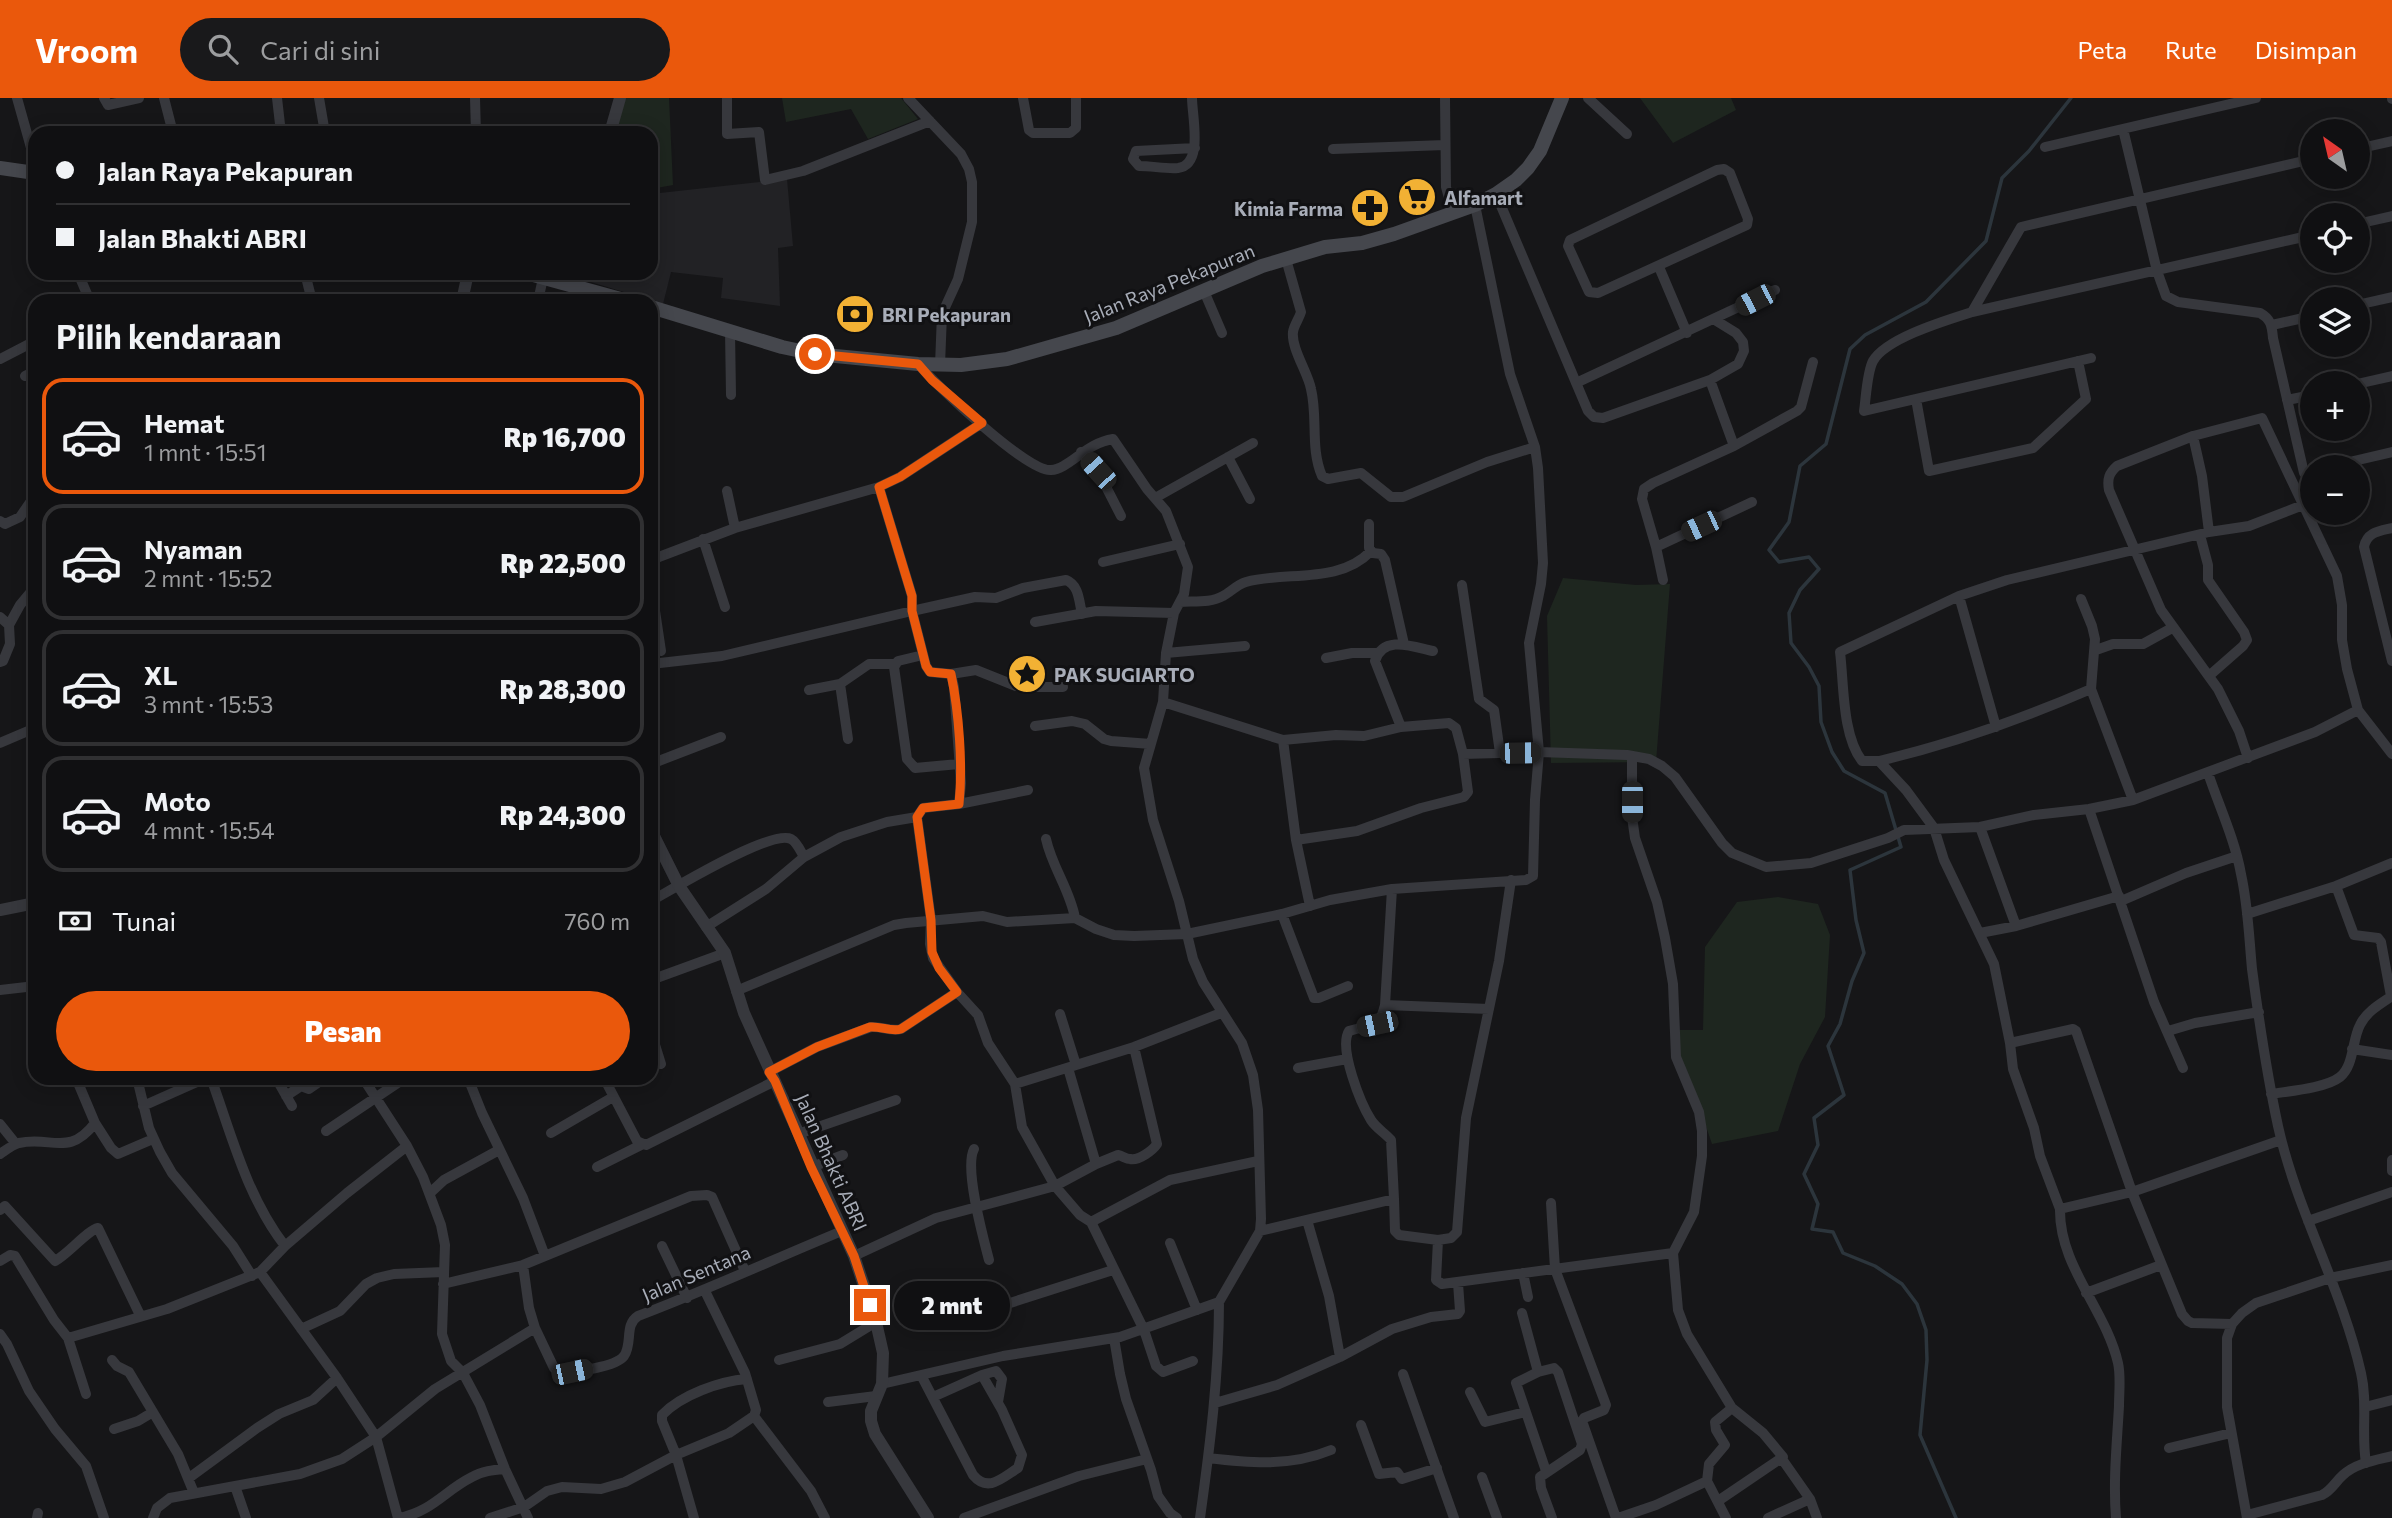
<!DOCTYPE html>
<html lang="id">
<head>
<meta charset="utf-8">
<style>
  :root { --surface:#101012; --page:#19191b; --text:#f1f3f6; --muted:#9c9d9f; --line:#303032; --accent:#ea580c }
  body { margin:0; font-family:Commissioner,sans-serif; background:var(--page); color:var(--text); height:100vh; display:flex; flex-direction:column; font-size:26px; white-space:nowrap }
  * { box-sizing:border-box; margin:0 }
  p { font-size:23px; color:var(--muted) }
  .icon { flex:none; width:38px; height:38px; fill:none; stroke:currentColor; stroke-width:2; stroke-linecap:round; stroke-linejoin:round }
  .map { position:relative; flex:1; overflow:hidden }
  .drawer { position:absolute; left:28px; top:196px; width:630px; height:791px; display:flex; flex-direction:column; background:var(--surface); border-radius:21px; box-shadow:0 4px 18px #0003,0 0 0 2px var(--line) }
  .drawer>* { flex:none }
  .hud { position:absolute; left:28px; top:28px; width:630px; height:154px; border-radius:21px; box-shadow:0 4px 18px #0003,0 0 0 2px var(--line); display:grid; align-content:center; height:154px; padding:0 28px; background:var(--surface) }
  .needle { width:46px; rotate:326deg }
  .fabs { position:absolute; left:2300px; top:21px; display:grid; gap:14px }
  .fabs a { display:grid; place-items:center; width:70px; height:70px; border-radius:50%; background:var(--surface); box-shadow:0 4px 18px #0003,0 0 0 2px var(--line); font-size:35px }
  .end { position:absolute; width:32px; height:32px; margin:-16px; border:9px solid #ea580c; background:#fff; box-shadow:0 0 0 4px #fff }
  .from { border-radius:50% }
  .bubble { position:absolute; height:49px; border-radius:24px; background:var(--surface); box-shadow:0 4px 18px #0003,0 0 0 2px var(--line); font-size:23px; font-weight:800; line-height:49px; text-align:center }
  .car { position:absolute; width:21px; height:42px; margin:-21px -10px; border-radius:9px; box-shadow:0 0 5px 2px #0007; background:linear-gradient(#222 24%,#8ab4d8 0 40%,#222 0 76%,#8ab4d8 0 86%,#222 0) }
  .hud b { display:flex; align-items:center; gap:24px; height:66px; font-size:26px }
  .hud b+b { border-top:2px solid var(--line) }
  .hud i { width:18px; height:18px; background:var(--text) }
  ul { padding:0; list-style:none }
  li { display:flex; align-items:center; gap:21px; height:116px; margin:0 14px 10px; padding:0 14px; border:4px solid var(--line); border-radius:21px }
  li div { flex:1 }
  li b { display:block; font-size:26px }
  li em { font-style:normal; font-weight:800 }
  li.active { border-color:var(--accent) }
  li>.icon { width:63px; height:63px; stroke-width:1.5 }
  h2 { padding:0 28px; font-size:32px; line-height:84px }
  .pay { display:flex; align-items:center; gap:18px; height:77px; padding:0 28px; font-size:26px }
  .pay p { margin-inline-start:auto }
  .button { display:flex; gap:14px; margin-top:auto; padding:14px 28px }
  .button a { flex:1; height:80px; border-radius:42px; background:var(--accent); color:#fff; font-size:28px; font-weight:800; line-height:80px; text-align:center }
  header { display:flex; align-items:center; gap:42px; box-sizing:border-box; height:98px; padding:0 35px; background:var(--accent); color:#fff }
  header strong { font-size:33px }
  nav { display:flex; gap:38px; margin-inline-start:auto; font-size:24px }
  .search { width:490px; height:63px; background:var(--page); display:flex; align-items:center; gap:18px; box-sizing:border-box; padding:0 24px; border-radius:38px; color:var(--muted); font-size:26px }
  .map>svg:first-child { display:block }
</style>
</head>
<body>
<header>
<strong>Vroom</strong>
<div class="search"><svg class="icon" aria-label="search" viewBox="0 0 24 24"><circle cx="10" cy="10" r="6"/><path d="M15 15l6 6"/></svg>Cari di sini</div>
<nav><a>Peta</a><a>Rute</a><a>Disimpan</a></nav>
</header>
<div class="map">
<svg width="2392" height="1420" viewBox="0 0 2392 1420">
  <rect width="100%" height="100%" fill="#161618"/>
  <path fill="#222225" d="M787 81 793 148 778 150 780 208 721 200 723 180 671 174 663 206 568 177 651 175V96Z"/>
  <path fill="#1e261f" d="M626 0H669L673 87 651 91V35H615Z
    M782 0H901L918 21 868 41 851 11 786 24Z
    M1640 0H1731L1736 12 1673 45Z
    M1563 480 1636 487 1670 486 1656 664 1551 665 1547 518Z
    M1778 799 1818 806 1830 837 1825 919 1800 966 1778 1033 1712 1046 1695 996 1682 971 1676 932H1703L1705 849 1737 804Z"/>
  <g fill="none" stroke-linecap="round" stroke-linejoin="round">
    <path stroke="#2c353c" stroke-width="3.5" d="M1956 1420 1920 1337 1927 1262 1926 1232 1917 1206 1902 1186 1875 1168 1843 1155 1833 1134 1812 1131 1818 1106 1804 1076 1818 1047 1814 1020 1844 997 1828 948 1840 926 1852 883 1864 855 1856 822 1850 772 1901 749 1885 695 1844 673 1832 654 1821 624 1819 588 1809 569 1791 545 1789 515 1800 492 1819 471 1809 459 1779 464 1769 452 1789 424 1800 368 1826 346 1850 251 1865 237 1926 204 1986 143 2002 80 2029 53 2071 0"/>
    <path stroke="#37383d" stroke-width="10" d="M17 0 35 64
      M104 0 108 7 139 0
      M164 0 173 35
      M277 0 281 35
      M319 0 325 35
      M475 0 476 35
      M727 0V36L759 34 765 82 803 73 930 23
      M908 0 961 56 969 71 972 84V124L958 181 942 216 940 267
      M1023 0 1029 32 1033 35H1070L1076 30V0
      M1192 0C1192 18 1204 67 1178 70 1166 71 1152 68 1139 68L1133 61 1136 53 1195 50
      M1445 0 1446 89 1453 115
      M1588 0 1627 36
      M2392 0V1
      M2123 31 2157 173 2166 198 2178 204 2260 215C2271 221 2272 228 2273 240L2304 375 2312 373
      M2045 49 2256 0
      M1333 51 1445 47
      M2357 51 2392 43
      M1724 71 1730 75 1748 121 1747 127 1598 195 1589 194 1568 148 1570 142 1717 72Z
      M1496 96 1588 313 1594 319 1603 320 1710 282 1738 266 1744 253 1743 244 1736 235 1715 222
      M2357 126 2392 118
      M1286 161 1301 214C1299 221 1294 227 1293 234 1291 250 1308 275 1311 291 1318 320 1310 350 1322 378L1328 381 1361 375 1391 399H1403L1487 364 1535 349
      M1659 169 1687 235
      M78 175 90 203
      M305 175 312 203
      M1204 193 1222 235
      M538 203 543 180
      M2357 207 2392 199
      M1972 214 2021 129 2312 61
      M2272 227 2312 218
      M730 233 731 297
      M2091 260 1864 313C1866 300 1867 274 1873 263 1886 240 1947 222 1972 214L2312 137
      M0 261 35 243
      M25 278 35 273
      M1710 282 1734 348
      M1576 285 1775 192
      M2357 286 2392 278
      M1916 301 1929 373 2033 350 2086 301 2078 263
      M2287 302 2312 297
      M2193 338 2202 378 2209 434
      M1081 354 1098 373 1121 418
      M1228 359 1250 401
      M2328 369 2392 354
      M879 389 912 498V513L975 499 996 500 1023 490 1066 482C1079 487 1079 503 1082 516
      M727 393 735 430
      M1155 400 1253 345
      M0 423 5 426 20 419 31 403 35 407
      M1369 426V450L1373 455 1381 456 1385 462 1404 546
      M2392 430C2379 433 2367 434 2364 449L2392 563
      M2200 437 2208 467V482L2244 534 2247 542 2243 548 2210 577
      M703 441 725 509
      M1656 449 1752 404
      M651 462 735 430 879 389 900 379 982 325
      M1103 464 1180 446
      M1663 482 1656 449 1642 401 1644 391 1653 385 1734 348 1797 313 1801 309 1813 264
      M651 486 661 553
      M1462 487 1479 601 1494 612 1500 655
      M1959 498 1996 629
      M2081 501 2092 528 2095 541 2091 591 2133 702
      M1180 504C1194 503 1211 505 1223 498 1231 494 1236 487 1246 484 1286 473 1339 486 1370 454
      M0 519 9 527
      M1035 524 1096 513 1174 515
      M2096 552 2113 546H2143L2172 530
      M1166 555 1245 548
      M923 557 898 563 894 569 907 661 915 670 959 666
      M1326 560 1352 555H1377
      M0 564 3 563 10 546 9 527 20 507 35 489
      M651 566 722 558 912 513 926 568 930 574 951 576 954 589 961 685 959 706 923 710 917 719 887 724 841 739 804 759 766 791 706 829
      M951 576 976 572 1016 588 1027 589H1063
      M840 586 848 641
      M809 592 840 586 869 566H895
      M1163 604 1283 642 1336 637 1364 638 1401 629 1449 625 1456 630 1463 656 1539 654 1627 657 1649 661 1662 668 1675 679 1722 745 1732 755 1766 769 1811 765 1888 740 1904 732 1980 729 2034 717 2089 711 2133 702 2315 634 2358 612
      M1035 628 1072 623 1085 626 1104 641 1111 643 1151 646
      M1401 629 1375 563C1383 536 1414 549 1433 553
      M1283 642 1296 742 1310 808
      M0 645 35 630
      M1632 658V719L1635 740 1657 804 1665 840 1673 886 1676 959 1699 1014 1702 1033V1058L1694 1114 1673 1155 1678 1212 1687 1236 1732 1310 1763 1335 1783 1359 1718 1403
      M2248 660 2239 633 2218 591 2161 512 2109 392C2107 381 2109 375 2117 368L2193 338 2262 320 2337 478 2342 507V542L2347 571 2358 612 2392 656
      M1879 663C1952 646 2022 621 2091 591
      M651 666 721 639
      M2208 675C2219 708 2235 742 2241 776 2248 807 2249 839 2252 871 2259 923 2267 977 2278 1028 2297 1114 2342 1190 2361 1275 2368 1305 2361 1335 2366 1365
      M959 706 1028 692
      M2089 711 2154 904 2183 970
      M917 719 931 822 930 846 933 860 957 894 978 917 988 945 1015 986 1022 1029 1055 1088 1080 1117 1091 1124 1144 1232 1156 1268 1163 1274 1193 1263
      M1980 729 2016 828
      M1046 741C1052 769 1070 792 1075 820
      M1296 742 1357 733 1421 710 1464 699 1468 694 1463 656
      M2336 788 2354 837 2378 840 2381 844 2391 898
      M1392 791 1385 907C1378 934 1372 925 1349 933 1338 950 1361 1006 1371 1022 1376 1030 1385 1035 1391 1042L1394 1101
      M651 803C673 791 771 731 791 741 797 744 801 754 804 759
      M2121 803 2186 775 2237 758
      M1282 816 1314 900H1319L1348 888
      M2247 816 2336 788 2392 765
      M1980 835 2016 828 2119 798
      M651 882 725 855
      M0 892 35 888
      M736 893 894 827 906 825 983 818 1007 824 1075 820 1096 831 1114 837 1134 838 1187 836 1282 816 1330 802 1392 791 1526 782 1533 778 1535 702 1539 654 1529 545 1541 486 1543 465 1538 370 1535 349 1510 276 1475 107
      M1385 907 1489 911
      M1060 916 1076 967
      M2168 933 2195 925 2259 914
      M651 934 661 966
      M2010 945 2073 931 2076 933 2132 1094 2182 1216 2188 1223 2192 1225 2232 1226
      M2352 951 2392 957
      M1298 970 1347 961
      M769 974 817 949 871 929C881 928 891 934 901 931L957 894
      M137 980 149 1030 160 1054 172 1075 233 1148 252 1178
      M211 980C232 1038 247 1099 285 1148
      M276 980 292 1008
      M363 980 407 1048 423 1079 441 1127 445 1147 442 1236 451 1263 463 1275 480 1307 505 1371 528 1420
      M468 980 482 1015 523 1100 545 1158
      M604 980 637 1043 646 1047 775 983
      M470 985 484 980
      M1015 986 1134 949 1221 915
      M2271 996C2290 993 2326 990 2340 979 2354 968 2352 942 2360 927 2366 914 2380 906 2392 898
      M286 998 301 988 309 991 325 980
      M143 1008 206 980
      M95 1025 111 1050 118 1056 153 1041
      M0 1026 16 1046
      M326 1033 405 980
      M551 1035 613 999
      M798 1036 896 1002
      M2281 1042 2132 1094 2060 1111 2040 1058 2034 1030 2013 971 2010 945 1994 866 1944 762 1934 730 1906 692 1879 663H1862C1842 637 1844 586 1840 554L1959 498 2007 482 2209 434 2249 428 2303 407
      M974 1051C964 1070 983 1139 989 1162
      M0 1056C6 1052 12 1047 19 1045 52 1038 69 1059 95 1025L76 980
      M2392 1062V1073
      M1096 1066 1118 1057C1123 1058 1126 1061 1130 1061 1139 1063 1153 1052 1157 1046L1134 949
      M597 1069 641 1047
      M812 1069 843 1057
      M430 1095 444 1082 499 1052
      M1551 1105 1555 1171 1606 1307 1604 1312 1584 1320 1582 1323 1616 1420
      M2060 1111C2059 1168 2106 1212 2118 1265 2121 1278 2119 1294 2119 1308 2117 1345 2113 1382 2116 1420
      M0 1112 5 1108 55 1163C68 1156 88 1132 98 1130L140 1217
      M1307 1122 1329 1198 1340 1259
      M2308 1123 2392 1094
      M1091 1124 1170 1082 1258 1063
      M1260 1133 1394 1101 1395 1133 1399 1137 1438 1142 1436 1182 1442 1186 1673 1155
      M1438 1142 1451 1140 1457 1134 1466 1020 1499 863 1511 782
      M1170 1145 1197 1212
      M662 1148 687 1200
      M854 1158 936 1120 1055 1088 1096 1066 1068 970
      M0 1163 10 1157 15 1158 54 1222 68 1240 86 1296
      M523 1167 529 1210 535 1230
      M260 1174 337 1280 376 1339 398 1420
      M1523 1175 1528 1199
      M443 1186 523 1167 691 1098 707 1097 712 1099 745 1173
      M705 1193 745 1275 756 1312 754 1318 811 1393 825 1420
      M2086 1195 2161 1167
      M1007 1206 1113 1172
      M1522 1215 1538 1274
      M301 1231 340 1213 366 1186 377 1180 394 1176 444 1174
      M0 1236 7 1246 29 1293 55 1331 86 1368 104 1420
      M68 1240 167 1211 260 1174 285 1148 347 1095 407 1048
      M1114 1240 1120 1276 1126 1301 1151 1372 1158 1398 1170 1415 1177 1420
      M112 1262 117 1268 129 1274 178 1356 194 1395
      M779 1262 840 1246 876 1224
      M1403 1276 1454 1420
      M921 1277 973 1377C988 1395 1002 1380 1018 1370L1022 1357 1002 1312 982 1277
      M882 1286 1003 1258 1120 1239 1219 1204 1260 1133 1261 1121 1258 1012 1253 977 1242 945 1203 884 1193 861 1179 803 1153 722 1144 670 1163 604 1166 555 1174 515 1184 496 1188 469 1166 413 1147 391 1113 341C1086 345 1069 371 1051 372 1028 375 936 287 918 266
      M1470 1294 1485 1324 1525 1314
      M933 1299 982 1277 996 1273 1002 1281 998 1304
      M828 1304 876 1298
      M1215 1305 1277 1287 1340 1259 1392 1231 1431 1219 1458 1216 1460 1213 1458 1185
      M2365 1309 2392 1302
      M1361 1327 1379 1376 1397 1374 1402 1381 1437 1370
      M114 1331 138 1323 153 1314
      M2169 1350 2231 1335
      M1208 1360C1250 1365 1290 1369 1331 1352
      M1782 1361 1810 1401 1817 1420
      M1546 1373 1516 1285 1538 1274 1554 1270 1558 1274 1582 1346 1580 1352 1540 1379 1541 1390 1552 1420
      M1482 1379 1497 1420
      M189 1380 257 1330 279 1316 313 1302 337 1280
      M1707 1383 1709 1366 1725 1347 1716 1332 1715 1324 1732 1310
      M235 1388 246 1420
      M2247 1417 2322 1397C2332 1392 2335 1384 2343 1377 2356 1365 2376 1362 2392 1358
      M37 1420 38 1415
      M153 1420 157 1410 170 1400 300 1376 342 1361 376 1339 435 1291 535 1230 554 1270 561 1275C575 1274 616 1269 624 1258 633 1245 624 1227 638 1218 707 1192 774 1161 842 1133
      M399 1420C433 1413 444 1393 472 1379 482 1373 494 1372 505 1371
      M490 1420 524 1409 547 1393 562 1389 601 1391 625 1384 676 1357 729 1335 754 1318
      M694 1420 676 1357 662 1323V1317C681 1297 720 1283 747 1281
      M964 1420 1079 1378 1147 1361
      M1200 1420C1210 1348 1219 1277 1219 1204
      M1618 1420 1656 1407 1707 1383 1726 1420
      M1768 1420 1810 1401
      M2247 1420 2227 1309V1240L2232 1226 2242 1215 2256 1205 2330 1180 2392 1167"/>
    <path stroke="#37383d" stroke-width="12" d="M610 35 620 0
      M462 203 468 175
      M651 732 679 788 725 855 744 915 854 1158 876 1224 883 1255 882 1286 871 1313V1323L875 1336 928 1420
      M0 812 35 805"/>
    <path stroke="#45474d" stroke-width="14" d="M0 70 35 75
      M526 175 628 203
      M651 209 782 249 815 256 918 266 961 267 1007 261 1116 230 1262 168 1325 149 1362 145 1394 136 1475 107 1496 96 1516 82 1528 70 1540 53 1562 0"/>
  </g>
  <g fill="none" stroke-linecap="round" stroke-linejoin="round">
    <path stroke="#ea580c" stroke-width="9" d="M815 256 918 266 932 282 982 325 900 379 879 389 912 498V513L926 568 930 574 951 576C959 614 963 668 959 706L923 710 917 719 931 822 932 854 939 870 957 894 901 931C891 934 881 928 870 929L817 949 769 974 775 983 811 1069 854 1158 870 1207"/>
  </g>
  <defs>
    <symbol id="supermarket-disc" viewBox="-11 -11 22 22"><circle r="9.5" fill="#f2b134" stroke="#111113"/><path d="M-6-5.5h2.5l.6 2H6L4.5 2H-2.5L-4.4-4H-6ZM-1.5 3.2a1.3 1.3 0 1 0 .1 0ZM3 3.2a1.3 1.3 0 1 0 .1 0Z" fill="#111"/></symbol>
    <symbol id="pharmacy-disc" viewBox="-11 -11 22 22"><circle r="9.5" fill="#f2b134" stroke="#111113"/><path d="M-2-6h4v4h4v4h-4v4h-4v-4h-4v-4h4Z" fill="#111"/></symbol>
    <symbol id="bank-disc" viewBox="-11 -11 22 22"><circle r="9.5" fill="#f2b134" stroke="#111113"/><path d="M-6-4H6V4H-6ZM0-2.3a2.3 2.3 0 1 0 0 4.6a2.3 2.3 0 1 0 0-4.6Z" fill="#111"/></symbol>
    <symbol id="sight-disc" viewBox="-11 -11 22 22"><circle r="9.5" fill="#f2b134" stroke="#111113"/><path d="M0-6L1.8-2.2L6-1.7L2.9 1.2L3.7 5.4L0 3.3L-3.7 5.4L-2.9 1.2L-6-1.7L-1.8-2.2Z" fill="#111"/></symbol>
  </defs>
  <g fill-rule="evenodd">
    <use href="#supermarket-disc" x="1395" y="77" width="44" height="44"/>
    <use href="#pharmacy-disc" x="1348" y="88" width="44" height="44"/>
    <use href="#bank-disc" x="833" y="194" width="44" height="44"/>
    <use href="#sight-disc" x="1005" y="554" width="44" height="44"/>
  </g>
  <g text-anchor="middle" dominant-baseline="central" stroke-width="6" stroke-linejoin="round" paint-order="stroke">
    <g font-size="19" font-weight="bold" fill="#a8adb8" stroke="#111113" text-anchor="start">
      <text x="1444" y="99">Alfamart</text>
      <text x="1343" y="110" text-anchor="end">Kimia Farma</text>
      <text x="882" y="216">BRI Pekapuran</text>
      <text x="1054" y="576">PAK SUGIARTO</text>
    </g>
    <g font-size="19" fill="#a8adb8" stroke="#111113">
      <text transform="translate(1169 185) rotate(-22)">Jalan Raya Pekapuran</text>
      <text transform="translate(832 1064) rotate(66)">Jalan Bhakti ABRI</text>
      <text transform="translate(696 1175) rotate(-23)">Jalan Sentana</text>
    </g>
  </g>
</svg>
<div class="fabs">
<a><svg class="needle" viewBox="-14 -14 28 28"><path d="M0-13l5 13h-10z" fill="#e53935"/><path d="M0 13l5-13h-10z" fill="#9c9d9f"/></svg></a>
<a><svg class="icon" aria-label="locate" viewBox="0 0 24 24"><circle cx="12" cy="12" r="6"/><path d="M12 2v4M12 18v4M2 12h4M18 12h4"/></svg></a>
<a><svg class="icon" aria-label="layers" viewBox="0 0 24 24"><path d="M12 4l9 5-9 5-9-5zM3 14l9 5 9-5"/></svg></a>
<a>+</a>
<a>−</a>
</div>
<i class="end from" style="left:815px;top:256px"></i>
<i class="end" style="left:870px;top:1207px"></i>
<div class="bubble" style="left:894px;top:1183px;width:116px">2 mnt</div>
<i class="car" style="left:1755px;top:202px;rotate:243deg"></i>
<i class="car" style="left:1098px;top:373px;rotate:318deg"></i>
<i class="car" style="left:1701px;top:428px;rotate:245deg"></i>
<i class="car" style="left:1520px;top:655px;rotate:89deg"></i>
<i class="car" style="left:1632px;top:704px;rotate:180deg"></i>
<i class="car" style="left:1377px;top:926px;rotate:258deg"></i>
<i class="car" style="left:572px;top:1274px;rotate:78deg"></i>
<div class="hud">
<b><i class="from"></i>Jalan Raya Pekapuran</b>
<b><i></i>Jalan Bhakti ABRI</b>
</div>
<section class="drawer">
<h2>Pilih kendaraan</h2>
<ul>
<li class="active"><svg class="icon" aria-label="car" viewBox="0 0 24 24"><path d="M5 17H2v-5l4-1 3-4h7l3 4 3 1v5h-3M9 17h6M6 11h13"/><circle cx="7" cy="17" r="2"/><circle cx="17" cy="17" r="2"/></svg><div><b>Hemat</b><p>1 mnt · 15:51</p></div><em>Rp 16,700</em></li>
<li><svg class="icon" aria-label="car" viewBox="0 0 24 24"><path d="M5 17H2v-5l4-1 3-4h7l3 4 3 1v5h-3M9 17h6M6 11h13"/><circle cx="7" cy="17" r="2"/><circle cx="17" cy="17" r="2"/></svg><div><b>Nyaman</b><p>2 mnt · 15:52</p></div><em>Rp 22,500</em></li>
<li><svg class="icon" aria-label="car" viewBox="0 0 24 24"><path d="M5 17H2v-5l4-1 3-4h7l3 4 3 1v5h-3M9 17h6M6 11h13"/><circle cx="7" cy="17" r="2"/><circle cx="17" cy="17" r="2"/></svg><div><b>XL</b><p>3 mnt · 15:53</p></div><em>Rp 28,300</em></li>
<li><svg class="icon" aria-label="car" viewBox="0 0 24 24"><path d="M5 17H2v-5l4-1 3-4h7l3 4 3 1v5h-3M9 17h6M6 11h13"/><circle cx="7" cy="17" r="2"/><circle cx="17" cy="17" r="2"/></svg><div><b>Moto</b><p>4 mnt · 15:54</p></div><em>Rp 24,300</em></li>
</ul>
<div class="pay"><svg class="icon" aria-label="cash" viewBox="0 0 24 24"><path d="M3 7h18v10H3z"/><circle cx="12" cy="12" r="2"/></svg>Tunai<p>760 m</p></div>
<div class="button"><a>Pesan</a></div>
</section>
</div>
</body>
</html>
